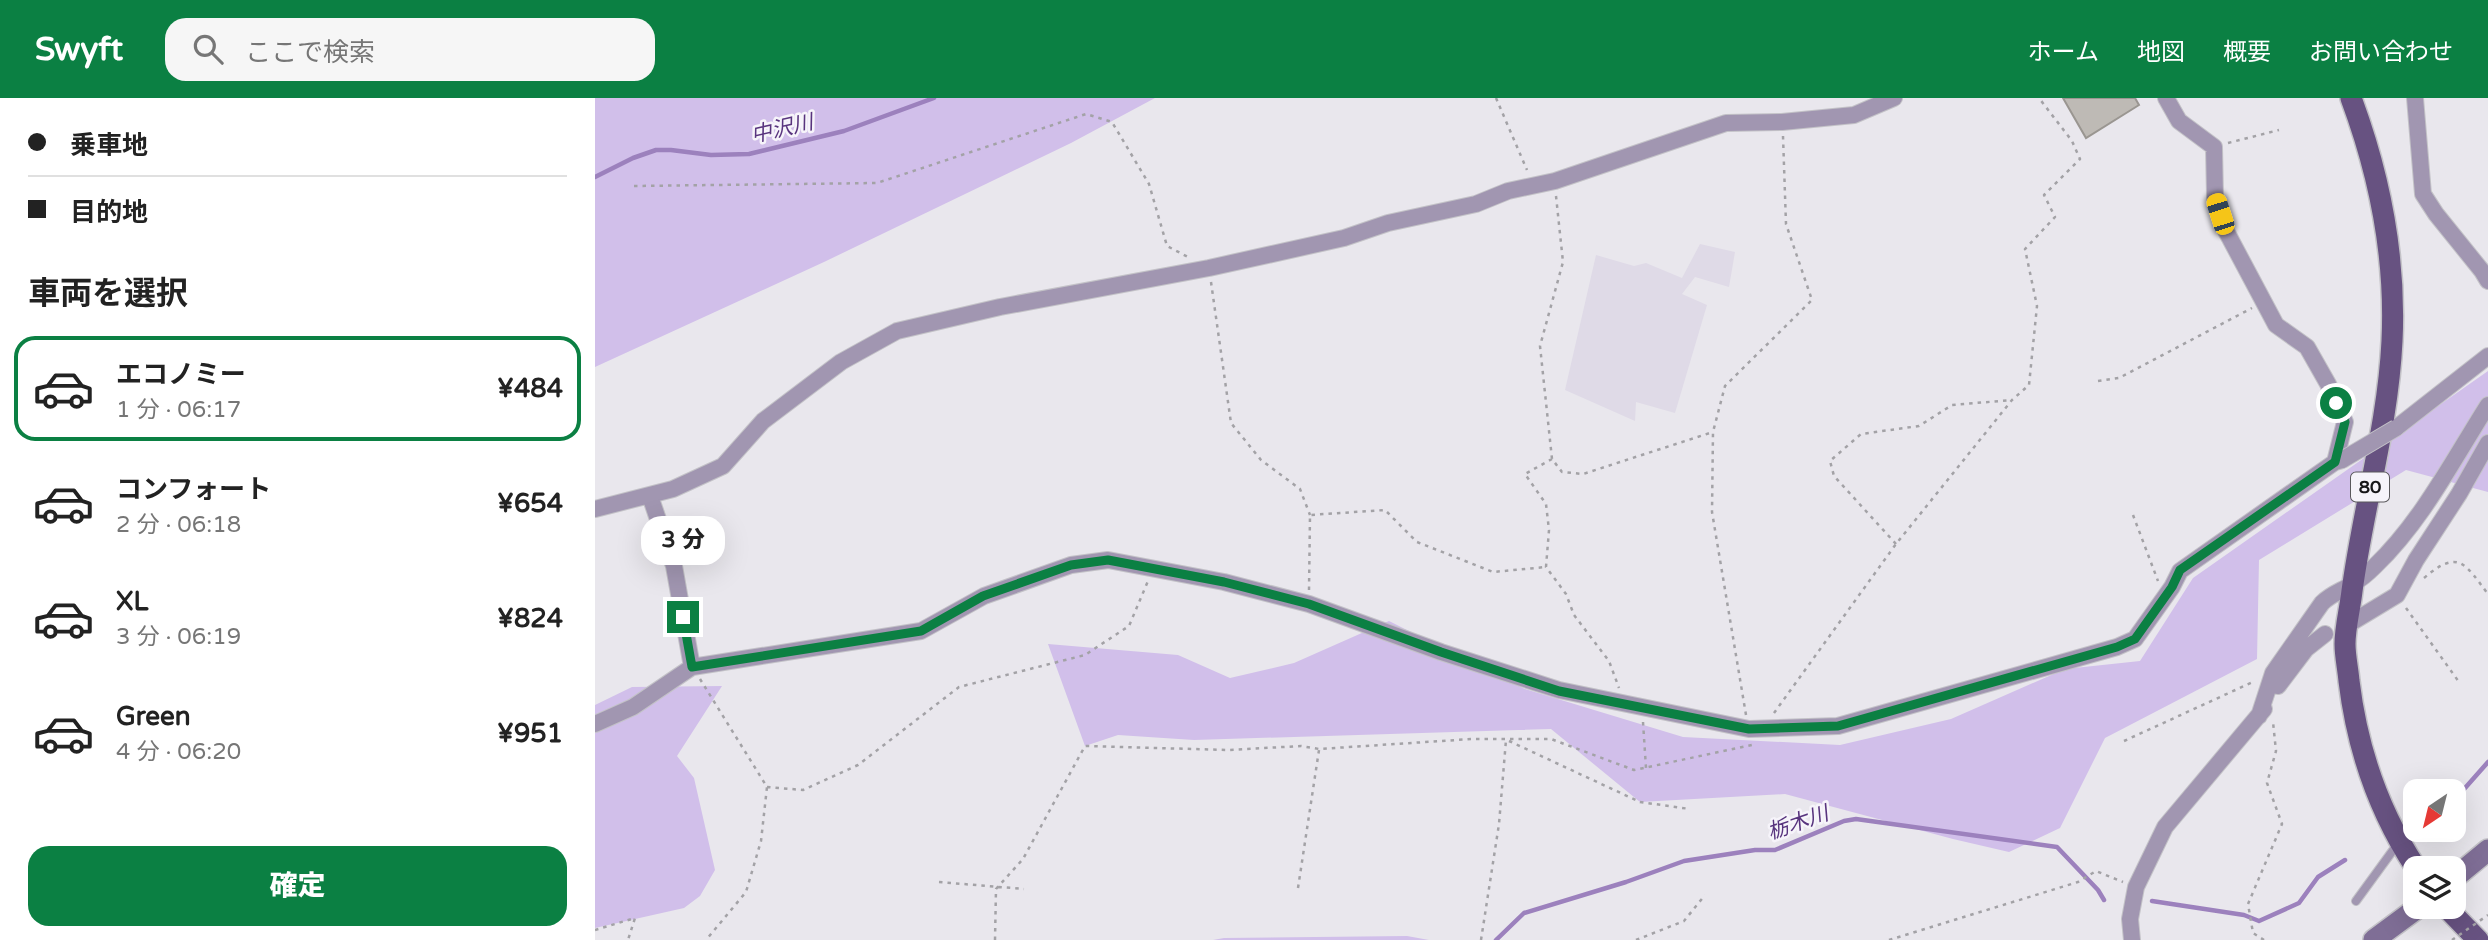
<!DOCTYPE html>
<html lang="ja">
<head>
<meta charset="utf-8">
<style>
  :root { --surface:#fff; --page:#f6f6f6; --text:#222; --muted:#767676; --line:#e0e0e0; --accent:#0b8043 }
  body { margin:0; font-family:"Varela Round","Noto Sans JP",sans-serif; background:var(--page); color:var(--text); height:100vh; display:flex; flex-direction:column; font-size:26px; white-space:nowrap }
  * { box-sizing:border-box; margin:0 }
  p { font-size:23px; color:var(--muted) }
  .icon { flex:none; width:38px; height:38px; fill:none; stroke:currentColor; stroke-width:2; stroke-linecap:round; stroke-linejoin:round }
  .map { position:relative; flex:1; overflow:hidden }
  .side { display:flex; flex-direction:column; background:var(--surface); width:595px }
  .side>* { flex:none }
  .hud { display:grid; align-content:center; height:154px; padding:0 28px; background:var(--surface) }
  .needle { width:46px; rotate:215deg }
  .tools { position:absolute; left:1808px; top:681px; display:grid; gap:14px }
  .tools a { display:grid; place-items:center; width:63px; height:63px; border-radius:14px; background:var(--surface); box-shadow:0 7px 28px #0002; font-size:35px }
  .end { position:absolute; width:32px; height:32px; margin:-16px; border:9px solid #0b8043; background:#fff; box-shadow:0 0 0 4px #fff }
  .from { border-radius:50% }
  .bubble { position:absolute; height:49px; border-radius:21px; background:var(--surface); box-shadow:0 7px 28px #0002; font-size:23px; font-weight:800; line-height:49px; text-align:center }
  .car { position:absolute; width:21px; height:42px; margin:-21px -10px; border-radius:9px; box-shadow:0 0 5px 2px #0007; background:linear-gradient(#f5c518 24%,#345 0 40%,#f5c518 0 76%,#345 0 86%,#f5c518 0) }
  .hud b { display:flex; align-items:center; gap:24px; height:66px; font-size:26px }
  .hud b+b { border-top:2px solid var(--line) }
  .hud i { width:18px; height:18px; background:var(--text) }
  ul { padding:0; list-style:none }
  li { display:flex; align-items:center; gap:21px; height:105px; margin:0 14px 10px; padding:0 14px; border:4px solid transparent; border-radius:21px }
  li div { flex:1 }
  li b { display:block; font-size:26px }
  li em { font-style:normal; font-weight:800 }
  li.selected { border-color:var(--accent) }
  li>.icon { width:63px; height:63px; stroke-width:1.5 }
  h2 { padding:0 28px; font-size:32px; line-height:84px }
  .cta { display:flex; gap:14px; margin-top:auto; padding:14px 28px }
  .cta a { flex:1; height:80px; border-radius:21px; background:var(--accent); color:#fff; font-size:28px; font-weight:800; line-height:80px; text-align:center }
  header { display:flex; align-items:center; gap:42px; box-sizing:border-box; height:98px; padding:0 35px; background:var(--accent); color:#fff }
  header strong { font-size:33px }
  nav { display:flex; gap:38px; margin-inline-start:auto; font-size:24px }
  .search { width:490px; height:63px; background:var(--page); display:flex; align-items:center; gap:18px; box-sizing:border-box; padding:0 24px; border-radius:21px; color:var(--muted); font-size:26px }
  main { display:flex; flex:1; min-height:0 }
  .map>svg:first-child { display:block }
</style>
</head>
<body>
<header>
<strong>Swyft</strong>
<div class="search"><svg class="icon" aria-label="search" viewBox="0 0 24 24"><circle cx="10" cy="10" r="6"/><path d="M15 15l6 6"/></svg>ここで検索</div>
<nav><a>ホーム</a><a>地図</a><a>概要</a><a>お問い合わせ</a></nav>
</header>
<main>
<section class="side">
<div class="hud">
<b><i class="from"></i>乗車地</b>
<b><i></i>目的地</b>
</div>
<h2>車両を選択</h2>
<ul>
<li class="selected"><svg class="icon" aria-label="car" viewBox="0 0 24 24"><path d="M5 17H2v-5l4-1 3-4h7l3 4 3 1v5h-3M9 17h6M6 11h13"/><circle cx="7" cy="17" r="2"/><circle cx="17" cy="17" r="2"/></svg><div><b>エコノミー</b><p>1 分 · 06:17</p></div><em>¥484</em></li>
<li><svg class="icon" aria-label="car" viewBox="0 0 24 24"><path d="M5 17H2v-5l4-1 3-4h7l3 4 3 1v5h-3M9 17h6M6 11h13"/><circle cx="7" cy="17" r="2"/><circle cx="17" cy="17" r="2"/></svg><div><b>コンフォート</b><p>2 分 · 06:18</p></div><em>¥654</em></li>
<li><svg class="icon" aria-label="car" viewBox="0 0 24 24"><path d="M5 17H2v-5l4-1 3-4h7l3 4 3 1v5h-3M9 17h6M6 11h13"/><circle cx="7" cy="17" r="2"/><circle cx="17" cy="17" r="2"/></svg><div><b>XL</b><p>3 分 · 06:19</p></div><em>¥824</em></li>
<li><svg class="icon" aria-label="car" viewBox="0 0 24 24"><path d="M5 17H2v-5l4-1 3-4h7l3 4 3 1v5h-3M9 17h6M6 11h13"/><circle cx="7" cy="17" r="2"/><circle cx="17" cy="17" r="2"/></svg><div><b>Green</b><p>4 分 · 06:20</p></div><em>¥951</em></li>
</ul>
<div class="cta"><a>確定</a></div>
</section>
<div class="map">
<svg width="1893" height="842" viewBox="0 0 1893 842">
  <rect width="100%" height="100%" fill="#e9e7ed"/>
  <path fill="#dfdae7" d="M1105 146 1140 154 1134 189 1100 179 1087 196 1112 207 1080 315 1041 304 1040 323 970 292 1001 157 1039 168 1051 165 1087 180Z"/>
  <path fill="#d1bfea" d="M0 0H560L476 45 229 164 0 269Z
    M1893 273V394L1811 372 1664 462 1662 561 1510 640 1465 730 1414 754 1358 741 1190 696 1045 704 956 631 599 642 523 637 490 648 453 546 583 557 635 580 699 565 794 523 930 591 1088 639 1245 647 1356 621 1470 571 1545 563 1598 480Z
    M127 588 82 658 99 680 120 772 105 798 89 810 0 830V607L37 589Z
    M812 838 834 842H618L629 840Z"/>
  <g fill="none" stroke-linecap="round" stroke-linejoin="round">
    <path stroke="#9c81bd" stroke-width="4.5" d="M0 79 38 60 61 52H76L116 57 154 56 249 33 339 0
      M1863 698 1893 664
      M1557 803 1649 817 1664 823 1704 805 1723 779 1750 762
      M901 842 929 815 1031 784 1089 763 1160 752H1180L1249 723 1261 721 1462 749 1503 792 1509 802"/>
  </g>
  <path fill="#bebab5" stroke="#9a9691" stroke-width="2" d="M1468 0H1540L1544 7 1491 40Z"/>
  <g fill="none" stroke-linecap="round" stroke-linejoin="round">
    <defs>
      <path id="lane" d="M1761 803 1804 744"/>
      <path id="street" d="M1571 0 1584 23 1619 49 1620 99 1631 133 1681 227 1712 249 1733 286 1750 324 1740 364
        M1820 0 1828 96 1841 116 1887 173 1893 183
        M1801 330 1893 258
        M55 398 79 468 97 569
        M0 411 78 391 128 368 168 323 246 264 302 233 405 209 614 170 749 140 793 125 881 106 913 93 960 83 1131 25 1187 24 1259 17 1299 0
        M1759 523 1802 497 1821 462 1864 396 1893 345
        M1683 588 1711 551 1730 536
        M1664 618 1678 575 1727 505C1737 495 1747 493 1759 485 1766 481 1774 474 1780 468 1827 423 1858 362 1893 307
        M0 626 38 609 97 569 326 533 389 498 476 467 513 462 629 484 714 506 846 554 964 592 1154 631 1243 628 1522 549 1540 541 1577 489 1585 473 1740 364 1747 362
        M1537 842 1535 821 1541 789 1570 729 1669 611"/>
      <path id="secondary" d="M1858 781 1893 752
        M1779 842 1825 808"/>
      <path id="primary" d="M1756 0C1785 78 1801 160 1797 243 1793 328 1768 410 1757 493 1755 511 1750 529 1750 546 1750 558 1753 571 1754 583 1762 649 1784 714 1821 770
        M1850 808 1883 842"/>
    </defs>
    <use href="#lane" stroke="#c3c2c7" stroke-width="10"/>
    <use href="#street" stroke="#c3c2c7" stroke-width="18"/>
    <use href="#secondary" stroke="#c3c2c7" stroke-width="24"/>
    <use href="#primary" stroke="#c3c2c7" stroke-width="24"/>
    <path stroke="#a3a2a6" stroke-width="2.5" stroke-dasharray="3.5 5" stroke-linecap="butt" d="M901 0 932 72
      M1633 45 1684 32
      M39 88 282 85 491 16 517 24 554 86 572 148 593 159
      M961 98 968 164 945 248 957 361 967 374 988 376 1118 334
      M616 184 636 325 666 362 705 391 715 417
      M1503 283 1524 280 1657 210
      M957 361 930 376 951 406 954 432 951 469 971 496 979 517 1014 563 1024 590
      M1538 417 1563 483
      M1301 446 1239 378 1235 363 1266 336 1324 328 1357 307 1417 302
      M1829 480C1864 450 1870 466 1893 496
      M714 492 715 417 790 412 822 444 898 474 951 469
      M1811 510 1864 584
      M105 581 172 689 166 743 151 794 111 842
      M1179 615 1301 446 1417 302 1434 287 1442 208 1430 151 1460 119 1449 97 1485 61 1477 43 1444 0
      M1151 617 1117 414 1118 334 1130 288 1217 202 1191 126 1188 38
      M1048 624 1051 670
      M914 643 1045 704 1095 711
      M1529 643 1660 583
      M172 689 208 692 263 667 364 589 490 557 534 528 553 483
      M344 784 429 791
      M703 790 724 652
      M0 832 40 820 33 842
      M400 842 401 791 428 761 490 648 634 652 706 648 724 651 877 641H956L1039 672 1157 647
      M886 842 904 726 911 642
      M1041 842 1089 823 1110 797
      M1294 842 1483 784 1501 773 1528 784
      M1669 842 1658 835 1653 806 1687 726 1672 685 1681 653 1678 624"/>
    <use href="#lane" stroke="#a196b1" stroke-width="8"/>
    <use href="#street" stroke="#a196b1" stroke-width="16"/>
    <use href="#secondary" stroke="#7f6e96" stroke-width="21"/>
    <use href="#primary" stroke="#675281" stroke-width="21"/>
    <defs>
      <path id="street-bridge" d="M1747 362 1801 330"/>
    </defs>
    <use href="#street-bridge" stroke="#c3c2c7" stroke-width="18" stroke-linecap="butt"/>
    <path stroke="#a3a2a6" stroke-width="2.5" stroke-dasharray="3.5 5" stroke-linecap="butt" d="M1857 842 1893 817"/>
    <use href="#street-bridge" stroke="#a196b1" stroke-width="16"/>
  </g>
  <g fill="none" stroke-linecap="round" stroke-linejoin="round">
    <path stroke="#0b8043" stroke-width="9" d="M88 519 97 569 326 533 388 498 476 467 513 462 629 484 714 506 846 554 964 593 1154 631 1243 628 1522 549 1540 541 1577 489 1585 472 1740 364 1750 324 1741 305"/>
  </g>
  <g text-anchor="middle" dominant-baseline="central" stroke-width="5" stroke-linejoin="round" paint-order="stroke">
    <rect fill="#f6f4fa" stroke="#5a595c" stroke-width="2" x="1756" y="374.5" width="38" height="29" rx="5"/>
    <g font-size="18" font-weight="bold" fill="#171719">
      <text x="1775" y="389">80</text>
    </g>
    <g font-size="21" font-style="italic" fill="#58347e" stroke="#f6f4fa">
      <text transform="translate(187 31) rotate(-13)">中沢川</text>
      <text transform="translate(1203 725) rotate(-19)">栃木川</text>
    </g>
  </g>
</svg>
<div class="tools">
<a><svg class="needle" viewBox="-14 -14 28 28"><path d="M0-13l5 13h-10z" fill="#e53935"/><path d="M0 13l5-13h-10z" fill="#767676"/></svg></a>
<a><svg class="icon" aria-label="layers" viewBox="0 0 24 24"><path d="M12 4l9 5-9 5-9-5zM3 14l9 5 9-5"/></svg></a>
</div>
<i class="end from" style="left:1741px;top:305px"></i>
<i class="end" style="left:88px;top:519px"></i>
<div class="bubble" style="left:46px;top:418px;width:84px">3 分</div>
<i class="car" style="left:1625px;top:116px;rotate:342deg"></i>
</div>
</main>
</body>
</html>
